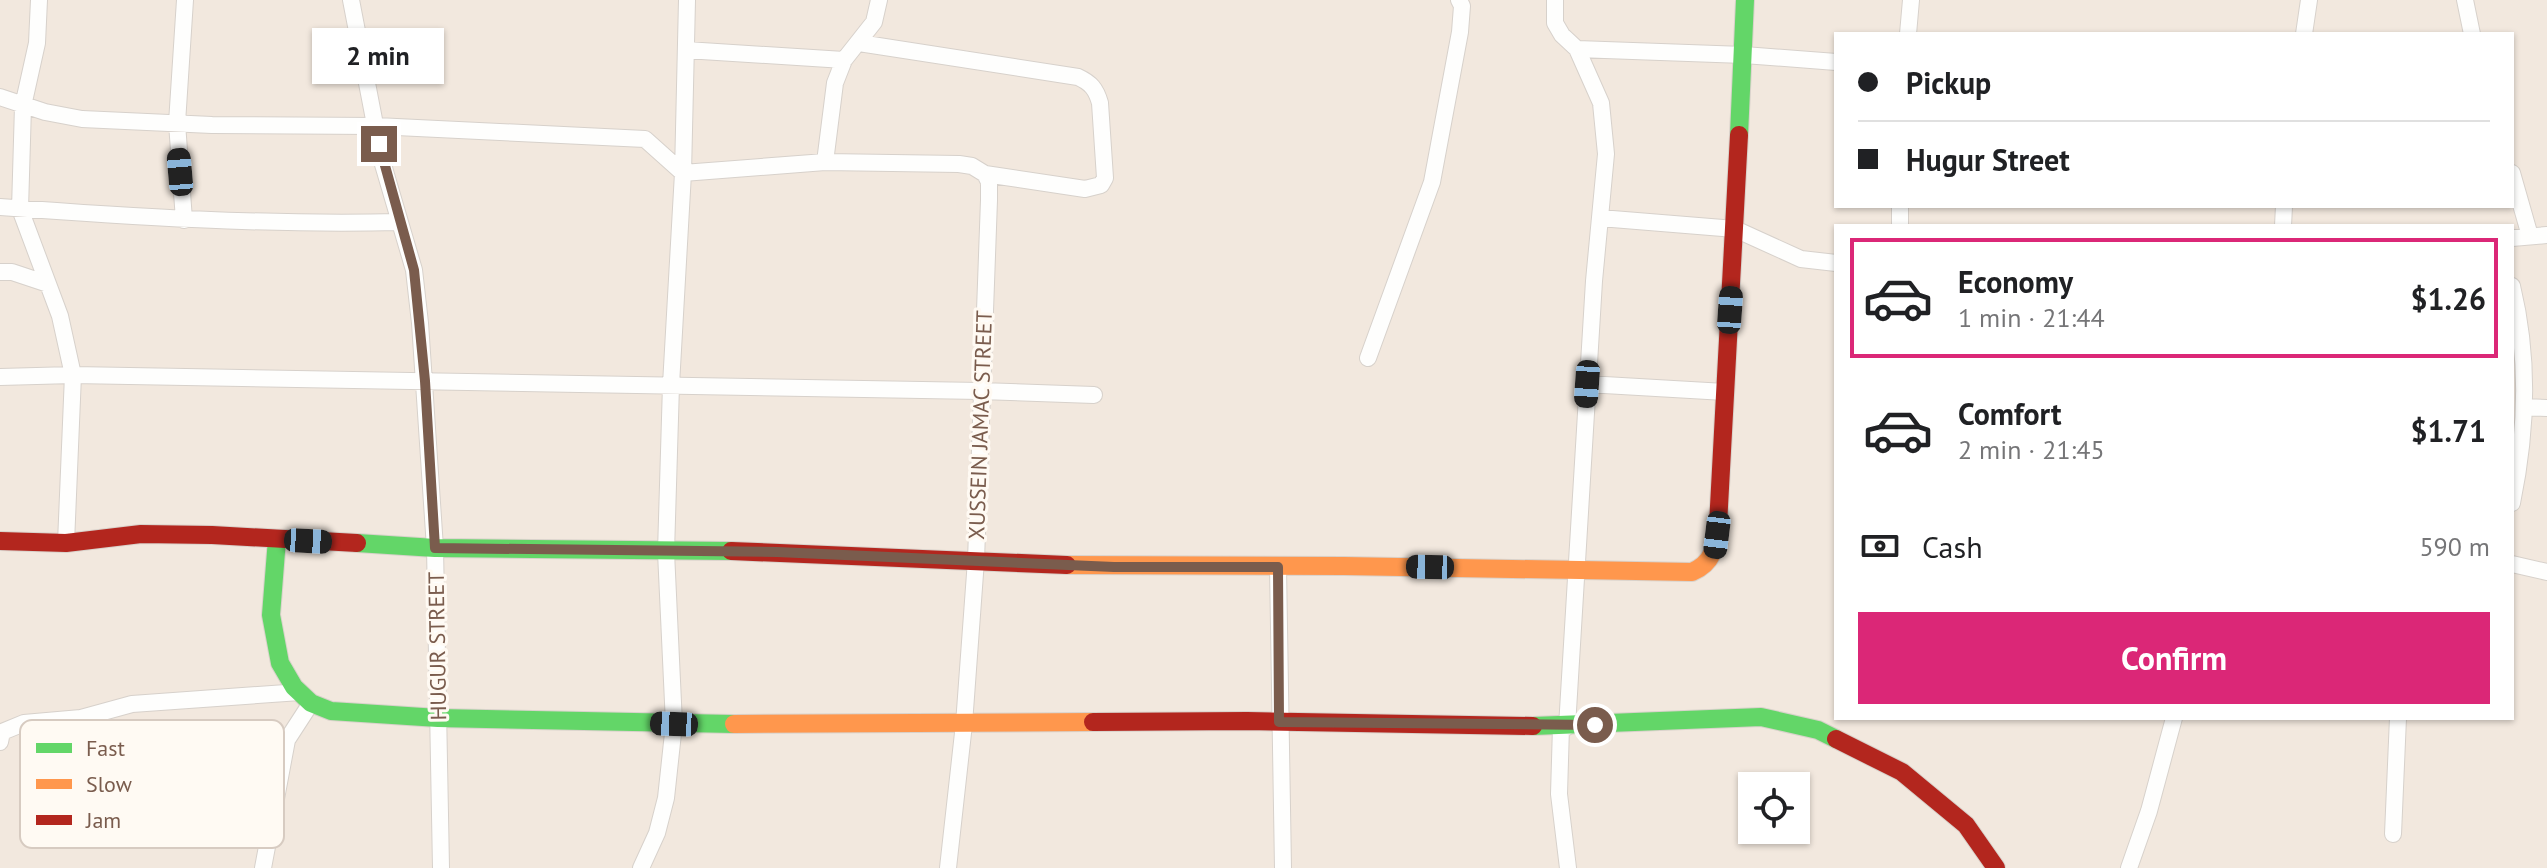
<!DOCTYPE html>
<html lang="en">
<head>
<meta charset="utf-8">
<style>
  :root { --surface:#fff; --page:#f2f2f2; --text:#202124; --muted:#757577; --line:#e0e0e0; --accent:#db2777 }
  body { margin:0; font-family:"PT Sans",sans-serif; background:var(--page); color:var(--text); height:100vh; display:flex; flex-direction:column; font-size:30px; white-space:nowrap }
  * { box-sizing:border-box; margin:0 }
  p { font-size:26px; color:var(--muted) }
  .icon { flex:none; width:44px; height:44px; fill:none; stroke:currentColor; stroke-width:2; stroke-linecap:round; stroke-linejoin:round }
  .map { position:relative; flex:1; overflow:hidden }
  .drawer { position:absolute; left:1834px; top:224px; width:680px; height:496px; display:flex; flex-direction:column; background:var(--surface); border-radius:0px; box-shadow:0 2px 6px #0004 }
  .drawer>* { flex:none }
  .guide { position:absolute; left:1834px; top:32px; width:680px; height:176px; border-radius:0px; box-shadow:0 2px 6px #0004; display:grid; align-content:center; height:176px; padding:0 24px; background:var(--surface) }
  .controls { position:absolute; left:1738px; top:772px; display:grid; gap:16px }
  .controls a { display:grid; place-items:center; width:72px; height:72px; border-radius:0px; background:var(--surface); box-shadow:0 2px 6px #0004; font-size:40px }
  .end { position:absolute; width:36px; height:36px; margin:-18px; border:10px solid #7a5c4d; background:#fff; box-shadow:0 0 0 4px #fff }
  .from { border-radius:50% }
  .bubble { position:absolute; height:56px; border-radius:0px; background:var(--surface); box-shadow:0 2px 6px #0004; font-size:26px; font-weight:700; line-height:56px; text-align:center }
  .car { position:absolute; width:24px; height:48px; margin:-24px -12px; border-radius:10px; box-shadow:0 0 6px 2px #0007; background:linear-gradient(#222 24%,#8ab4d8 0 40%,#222 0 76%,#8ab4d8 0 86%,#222 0) }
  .guide b { display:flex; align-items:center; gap:28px; height:76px; font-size:30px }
  .guide b+b { border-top:2px solid var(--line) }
  .guide i { width:20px; height:20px; background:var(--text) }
  ul { padding:14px 0 0; list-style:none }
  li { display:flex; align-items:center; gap:24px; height:120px; margin:0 16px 12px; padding:0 8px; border:4px solid transparent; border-radius:0px }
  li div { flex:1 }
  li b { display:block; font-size:30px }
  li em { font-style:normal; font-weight:700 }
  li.active { border-color:var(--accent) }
  li>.icon { width:72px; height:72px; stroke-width:1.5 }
  .pay { display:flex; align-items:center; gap:20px; height:88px; padding:0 24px; font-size:30px }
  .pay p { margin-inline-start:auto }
  .action { display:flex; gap:16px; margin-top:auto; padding:16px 24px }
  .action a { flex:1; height:92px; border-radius:0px; background:var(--accent); color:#fff; font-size:32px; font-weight:700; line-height:92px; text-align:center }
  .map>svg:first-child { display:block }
</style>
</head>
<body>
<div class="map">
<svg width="2547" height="868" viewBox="0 0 2547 868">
  <rect width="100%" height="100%" fill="#f9f5f0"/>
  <path fill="#f2e8de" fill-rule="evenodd" d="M0 0H2547V868H0ZM1836 34H2512V206H1836ZM1836 226H2512V718H1836ZM1752 786H1796V830H1752Z"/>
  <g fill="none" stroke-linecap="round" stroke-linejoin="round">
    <defs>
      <path id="street" d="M39 0 37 43 23 106 20 209 60 316 73 375 66 543
        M351 0 382 161 414 270 420 323 435 548 441 868
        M1555 0V23L1562 35 1577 49 1601 103 1606 154 1594 281 1567 727
        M2465 0 2472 34
        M1908 34 1911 0
        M2304 34 2309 0
        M1577 49 1744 55 1836 62
        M686 50 844 60
        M0 97 45 112 82 119 212 125 376 126 645 139 683 173 825 162 959 164 972 166 985 174 1085 189 1101 185 1105 178 1100 103C1096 89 1091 83 1078 77L859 43
        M825 162 835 83 844 60 874 22 879 0
        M2512 173 2530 236
        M0 207C133 217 265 225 399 222
        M1600 218 1735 229 1801 259 1836 263
        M184 220 177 123 185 0
        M1900 226V206
        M2283 226 2284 206
        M2512 238 2547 235
        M0 272H12L48 284
        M2512 286C2529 356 2527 431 2512 503
        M1368 358 1432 182 1460 32 1462 6 1459 0
        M0 377 73 375 980 391 1094 395
        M1587 384 1725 392
        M2524 407 2547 408
        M2512 564 2547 572
        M1278 567 1283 868
        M1561 727 1559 794 1568 868
        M0 742 2 732 24 723 81 718 132 704 300 692
        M2393 834 2398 718
        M263 868 287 740 311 703
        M641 868 657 833 666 798 674 724 666 552 671 385 683 173 687 0
        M948 868 964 724 976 560 989 200V182L985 174
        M2129 868 2149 811 2174 718"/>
      <path id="fast" d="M1739 135 1745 0
        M277 539 271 615 280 663 294 687 311 703 331 711 438 718 734 724
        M357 543 435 548 731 551
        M1533 726 1761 717 1818 730 1836 739"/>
      <path id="slow" d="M1067 565 1344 566 1692 572C1713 563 1716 547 1718 525
        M734 724 1093 722"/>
      <path id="jam" d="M1718 525 1739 135
        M0 541 66 543 141 534 212 535 357 543
        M731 551 1067 565
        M1093 722 1247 721 1533 726
        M1836 739 1902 772 1966 825 1996 868"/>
    </defs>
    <use href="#street" stroke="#d7d1cb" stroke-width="18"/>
    <use href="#fast" stroke="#d9d2cb" stroke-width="20"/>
    <use href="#slow" stroke="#d9d2cb" stroke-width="20"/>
    <use href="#jam" stroke="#d9d2cb" stroke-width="20"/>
    <use href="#street" stroke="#fefefd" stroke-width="16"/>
    <use href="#fast" stroke="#63d668" stroke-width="18"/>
    <use href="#slow" stroke="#ff974d" stroke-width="18"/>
    <use href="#jam" stroke="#b3261e" stroke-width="18"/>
  </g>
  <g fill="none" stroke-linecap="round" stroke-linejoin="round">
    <path stroke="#7a5c4d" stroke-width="10" d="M379 144 414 270 425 381 435 548 777 552 1114 567H1278L1279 722 1595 725"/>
  </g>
  <g text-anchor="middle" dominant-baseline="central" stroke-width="6" stroke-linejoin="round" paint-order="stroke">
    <g font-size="22" fill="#7a5c4d" stroke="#fffaf3">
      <text transform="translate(980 425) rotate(-88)">XUSSEIN JAMAC STREET</text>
      <text transform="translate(437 646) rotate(-91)">HUGUR STREET</text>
    </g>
  </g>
  <rect x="20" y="720" width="264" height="128" rx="12" fill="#fffaf3" stroke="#d7cbc1" stroke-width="2"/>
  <rect x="36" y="743" width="36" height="10" fill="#63d668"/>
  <rect x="36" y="779" width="36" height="10" fill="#ff974d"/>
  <rect x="36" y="815" width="36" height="10" fill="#b3261e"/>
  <g font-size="22" fill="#7a5c4d">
    <text x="86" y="756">Fast</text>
    <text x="86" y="792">Slow</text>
    <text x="86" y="828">Jam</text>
  </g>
</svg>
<div class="controls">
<a><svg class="icon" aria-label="locate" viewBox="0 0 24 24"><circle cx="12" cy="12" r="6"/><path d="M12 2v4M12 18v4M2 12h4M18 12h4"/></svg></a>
</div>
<i class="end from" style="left:1595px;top:725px"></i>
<i class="end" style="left:379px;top:144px"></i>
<div class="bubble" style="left:312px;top:28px;width:132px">2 min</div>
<i class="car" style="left:180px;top:172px;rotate:355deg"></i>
<i class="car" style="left:1730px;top:310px;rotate:4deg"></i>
<i class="car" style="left:1587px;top:384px;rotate:184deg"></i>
<i class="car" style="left:1717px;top:535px;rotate:187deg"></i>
<i class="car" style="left:308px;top:541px;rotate:93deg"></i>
<i class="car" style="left:1430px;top:567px;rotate:271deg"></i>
<i class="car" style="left:674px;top:724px;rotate:272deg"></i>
<div class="guide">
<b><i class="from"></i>Pickup</b>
<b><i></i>Hugur Street</b>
</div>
<section class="drawer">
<ul>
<li class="active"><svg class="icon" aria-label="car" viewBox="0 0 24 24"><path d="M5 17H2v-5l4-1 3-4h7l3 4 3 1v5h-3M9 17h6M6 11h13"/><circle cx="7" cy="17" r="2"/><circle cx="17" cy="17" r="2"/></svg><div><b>Economy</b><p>1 min · 21:44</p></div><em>$1.26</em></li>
<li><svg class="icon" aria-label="car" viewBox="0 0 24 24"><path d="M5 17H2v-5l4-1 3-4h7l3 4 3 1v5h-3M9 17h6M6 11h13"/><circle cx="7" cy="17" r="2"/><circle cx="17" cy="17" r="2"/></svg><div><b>Comfort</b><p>2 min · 21:45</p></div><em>$1.71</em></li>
</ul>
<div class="pay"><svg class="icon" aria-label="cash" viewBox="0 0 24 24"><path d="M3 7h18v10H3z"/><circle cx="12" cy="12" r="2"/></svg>Cash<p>590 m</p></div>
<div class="action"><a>Confirm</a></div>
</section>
</div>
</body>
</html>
